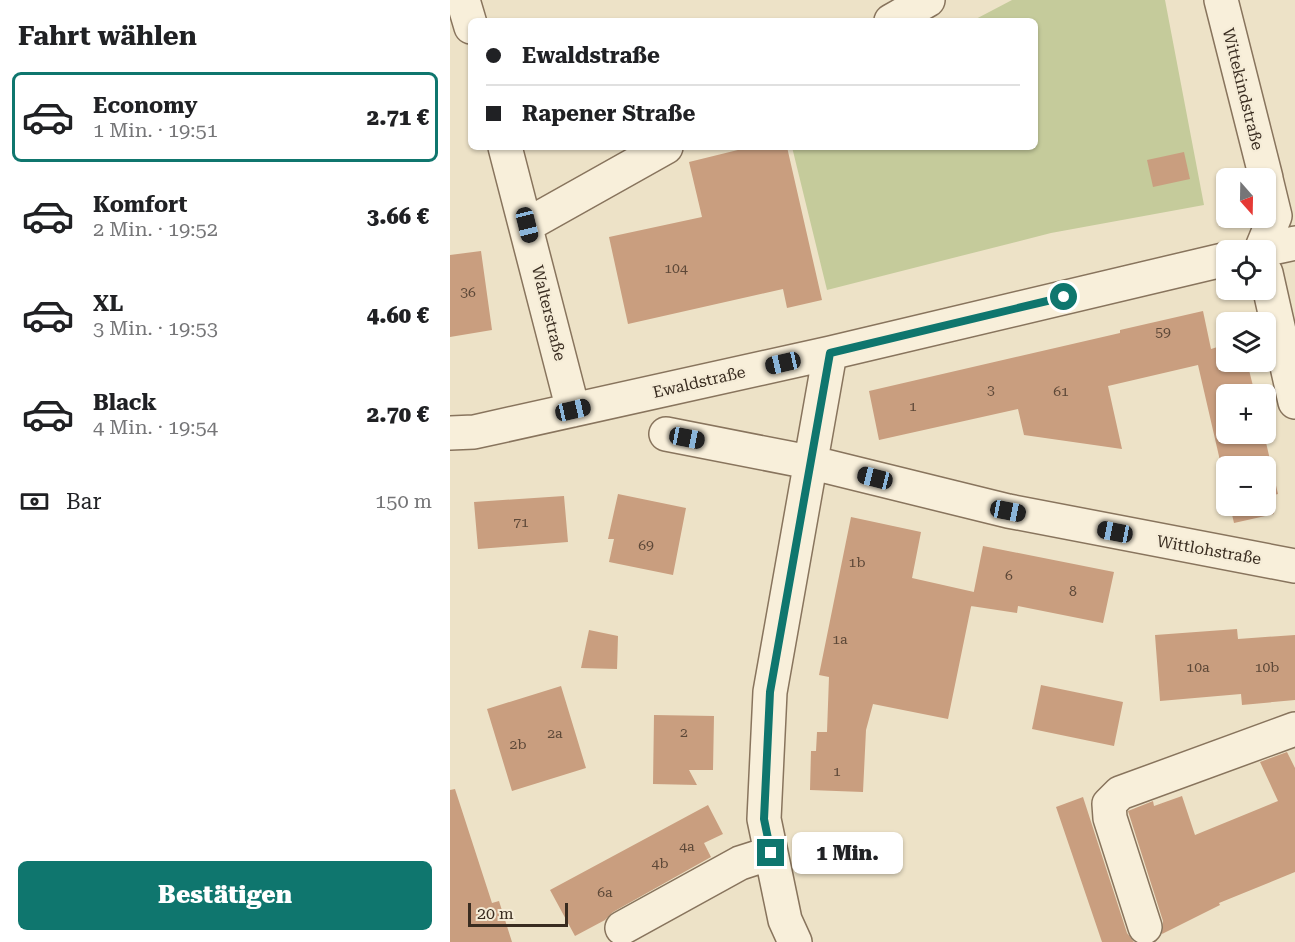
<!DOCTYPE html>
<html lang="de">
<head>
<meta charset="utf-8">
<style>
  :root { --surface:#fff; --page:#f6f6f6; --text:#202124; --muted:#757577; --line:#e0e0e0; --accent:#0f766e }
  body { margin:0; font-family:"Roboto Serif",serif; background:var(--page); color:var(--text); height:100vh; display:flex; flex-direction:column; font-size:22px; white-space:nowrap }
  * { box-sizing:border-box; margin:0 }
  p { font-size:20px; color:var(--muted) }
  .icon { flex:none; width:33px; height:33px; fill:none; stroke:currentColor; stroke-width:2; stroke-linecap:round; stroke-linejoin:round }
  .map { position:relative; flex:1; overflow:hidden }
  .panel { display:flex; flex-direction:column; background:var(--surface); width:450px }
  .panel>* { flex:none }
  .hud { position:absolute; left:18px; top:18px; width:570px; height:132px; border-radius:9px; box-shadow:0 2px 4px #0004; display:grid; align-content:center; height:132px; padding:0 18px; background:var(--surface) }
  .needle { width:39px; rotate:160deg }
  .fabs { position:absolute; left:766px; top:168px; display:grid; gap:12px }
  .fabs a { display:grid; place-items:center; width:60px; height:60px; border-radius:9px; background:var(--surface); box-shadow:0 2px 4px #0004; font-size:30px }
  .scale { position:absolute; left:18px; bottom:15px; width:100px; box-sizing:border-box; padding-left:6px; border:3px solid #392c20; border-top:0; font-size:16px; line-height:21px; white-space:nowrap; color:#392c20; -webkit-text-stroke:4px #f5ecd7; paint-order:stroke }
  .end { position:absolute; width:27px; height:27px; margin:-14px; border:8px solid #0f766e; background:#fff; box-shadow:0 0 0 3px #fff }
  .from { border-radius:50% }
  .bubble { position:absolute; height:42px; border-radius:9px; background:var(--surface); box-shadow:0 2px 4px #0004; font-size:20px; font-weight:800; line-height:42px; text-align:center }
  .car { position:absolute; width:18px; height:36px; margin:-18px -9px; border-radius:8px; box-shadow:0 0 4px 2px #0007; background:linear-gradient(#222 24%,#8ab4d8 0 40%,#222 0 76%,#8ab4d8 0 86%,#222 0) }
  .hud b { display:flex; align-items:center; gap:21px; height:57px; font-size:22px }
  .hud b+b { border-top:2px solid var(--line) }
  .hud i { width:15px; height:15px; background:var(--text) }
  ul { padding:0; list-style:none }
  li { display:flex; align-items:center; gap:18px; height:90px; margin:0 12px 9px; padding:0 6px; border:3px solid transparent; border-radius:9px }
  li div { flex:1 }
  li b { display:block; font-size:22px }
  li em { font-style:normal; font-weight:800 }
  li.active { border-color:var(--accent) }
  li>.icon { width:54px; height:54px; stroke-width:1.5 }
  h2 { padding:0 18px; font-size:27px; line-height:72px }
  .pay { display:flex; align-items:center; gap:15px; height:66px; padding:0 18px; font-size:22px }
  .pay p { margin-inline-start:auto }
  .primary-button { display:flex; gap:12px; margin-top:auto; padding:12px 18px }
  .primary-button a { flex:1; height:69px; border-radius:9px; background:var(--accent); color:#fff; font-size:24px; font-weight:800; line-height:69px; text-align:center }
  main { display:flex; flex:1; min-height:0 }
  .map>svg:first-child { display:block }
</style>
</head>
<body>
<main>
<section class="panel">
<h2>Fahrt wählen</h2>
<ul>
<li class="active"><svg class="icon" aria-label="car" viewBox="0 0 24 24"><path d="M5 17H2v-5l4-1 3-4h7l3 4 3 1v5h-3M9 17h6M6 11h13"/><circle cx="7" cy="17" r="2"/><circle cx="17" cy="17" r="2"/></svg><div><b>Economy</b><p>1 Min. · 19:51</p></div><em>2.71 €</em></li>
<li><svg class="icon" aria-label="car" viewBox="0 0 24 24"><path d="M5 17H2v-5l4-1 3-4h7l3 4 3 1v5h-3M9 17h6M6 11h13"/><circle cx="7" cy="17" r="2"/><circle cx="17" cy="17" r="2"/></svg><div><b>Komfort</b><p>2 Min. · 19:52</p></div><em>3.66 €</em></li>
<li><svg class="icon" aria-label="car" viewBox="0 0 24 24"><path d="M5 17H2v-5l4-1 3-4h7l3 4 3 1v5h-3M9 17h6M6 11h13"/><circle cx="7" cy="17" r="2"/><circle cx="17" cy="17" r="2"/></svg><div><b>XL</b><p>3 Min. · 19:53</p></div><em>4.60 €</em></li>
<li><svg class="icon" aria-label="car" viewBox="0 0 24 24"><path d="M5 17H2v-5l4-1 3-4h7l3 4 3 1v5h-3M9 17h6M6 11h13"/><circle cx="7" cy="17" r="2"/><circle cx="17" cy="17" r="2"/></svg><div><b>Black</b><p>4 Min. · 19:54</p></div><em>2.70 €</em></li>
</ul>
<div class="pay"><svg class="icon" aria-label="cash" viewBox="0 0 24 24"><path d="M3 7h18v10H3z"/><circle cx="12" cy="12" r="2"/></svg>Bar<p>150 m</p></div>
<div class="primary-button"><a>Bestätigen</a></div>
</section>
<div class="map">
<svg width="845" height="942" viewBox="0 0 845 942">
  <rect width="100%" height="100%" fill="#ede2c7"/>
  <path fill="#c5cb9b" d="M562 0H715L754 205 601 233 377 290 342 147H585V21H522Z"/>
  <path fill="#c99e7f" d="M300 147H337L372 300 337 308 333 289 178 324 159 237 252 217 239 162Z
    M734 152 740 179 703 187 697 160Z
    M31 251 42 330 0 337V255Z
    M753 311 761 349 777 344V362H797L805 394H777V434H814L828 494 820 496 824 514 784 523 780 506H816V466H777V491L748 365 658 386 672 449 574 435 568 409 429 440 419 391 670 333V330Z
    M168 494 236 508 223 575 159 562 164 539H158Z
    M114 496 118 542 28 549 24 502Z
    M401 517 471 532 462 578 524 592 498 719 423 704 416 730 413 792 360 790 361 751H366L367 732H377L379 677 369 675Z
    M533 546 664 572 653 623 568 606 567 613 521 606Z
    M787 629 788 639 845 635V700L792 705 791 694 710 701 705 635Z
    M139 630 168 636 167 669 131 668Z
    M591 685 673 702 664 746 582 729Z
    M111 686 136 768 62 791 37 709Z
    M204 715 264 716 263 770H239L247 785 203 784Z
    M837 752 845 768V872L769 903 770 905 712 934 713 921 678 811 703 801 704 806 732 796 745 835 828 801 810 762Z
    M5 789 42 903 49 901 62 942H0V790Z
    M633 797 677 933 684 942H652L606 807Z
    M258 805 273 834 254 843 261 857 163 912 155 920 125 936 100 890Z"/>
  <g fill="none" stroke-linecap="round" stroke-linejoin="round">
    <defs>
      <path id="minor" d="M13 0 21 27
        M771 0 816 178
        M441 21 478 0
        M55 147 123 410
        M77 225 216 147
        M811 250 825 216 816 179
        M813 250 845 243
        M816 273 845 402
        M0 433 24 432 380 353 777 259
        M216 434 359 462 558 511 845 566
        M695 927 660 818 659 804 670 793 845 729
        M172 928 290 863 321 853
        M345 942 335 920 314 819 320 692 380 353"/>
    </defs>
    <use href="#minor" stroke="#88745d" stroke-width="36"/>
    <use href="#minor" stroke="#f8efda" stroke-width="33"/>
  </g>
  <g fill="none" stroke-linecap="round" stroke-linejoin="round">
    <path stroke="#0f766e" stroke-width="8" d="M321 853 314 819 320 692 380 353 614 297"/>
  </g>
  <g text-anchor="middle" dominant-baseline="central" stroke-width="4.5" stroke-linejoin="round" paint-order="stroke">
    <g font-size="14" fill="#5d4838">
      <text x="226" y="268">104</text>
      <text x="18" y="292">36</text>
      <text x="713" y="332">59</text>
      <text x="541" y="390">3</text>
      <text x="611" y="391">61</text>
      <text x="463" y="406">1</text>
      <text x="71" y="522">71</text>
      <text x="196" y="545">69</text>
      <text x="407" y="562">1b</text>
      <text x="559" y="575">6</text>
      <text x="623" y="591">8</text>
      <text x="390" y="639">1a</text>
      <text x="748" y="667">10a</text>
      <text x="817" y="667">10b</text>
      <text x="234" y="732">2</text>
      <text x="105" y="733">2a</text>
      <text x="68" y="744">2b</text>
      <text x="387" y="771">1</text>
      <text x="237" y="846">4a</text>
      <text x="210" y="863">4b</text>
      <text x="155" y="892">6a</text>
    </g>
    <g font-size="16" fill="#392c20" stroke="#f5ecd7">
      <text transform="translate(793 89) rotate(76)">Wittekindstraße</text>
      <text transform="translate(99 313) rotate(76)">Walterstraße</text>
      <text transform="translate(249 382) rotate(-13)">Ewaldstraße</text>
      <text transform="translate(759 550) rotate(10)">Wittlohstraße</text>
    </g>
  </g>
</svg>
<div class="fabs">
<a><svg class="needle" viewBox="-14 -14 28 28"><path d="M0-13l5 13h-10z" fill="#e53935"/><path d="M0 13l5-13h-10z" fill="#757577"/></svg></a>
<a><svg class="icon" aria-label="locate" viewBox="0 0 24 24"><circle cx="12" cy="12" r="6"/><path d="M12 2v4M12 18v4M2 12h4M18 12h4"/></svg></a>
<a><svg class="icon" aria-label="layers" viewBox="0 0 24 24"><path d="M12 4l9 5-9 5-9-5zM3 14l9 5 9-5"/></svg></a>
<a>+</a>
<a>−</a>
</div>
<div class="scale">20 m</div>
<i class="end from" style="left:614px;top:297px"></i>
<i class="end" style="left:321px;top:853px"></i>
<div class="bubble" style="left:342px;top:832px;width:111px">1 Min.</div>
<i class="car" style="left:77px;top:225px;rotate:166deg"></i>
<i class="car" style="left:333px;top:363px;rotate:257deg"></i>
<i class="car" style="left:123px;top:410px;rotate:77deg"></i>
<i class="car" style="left:237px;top:438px;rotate:101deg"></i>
<i class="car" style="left:425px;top:478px;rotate:284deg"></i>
<i class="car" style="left:558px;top:511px;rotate:101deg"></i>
<i class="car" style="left:665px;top:532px;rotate:281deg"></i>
<div class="hud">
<b><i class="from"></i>Ewaldstraße</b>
<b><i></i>Rapener Straße</b>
</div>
</div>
</main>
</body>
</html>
